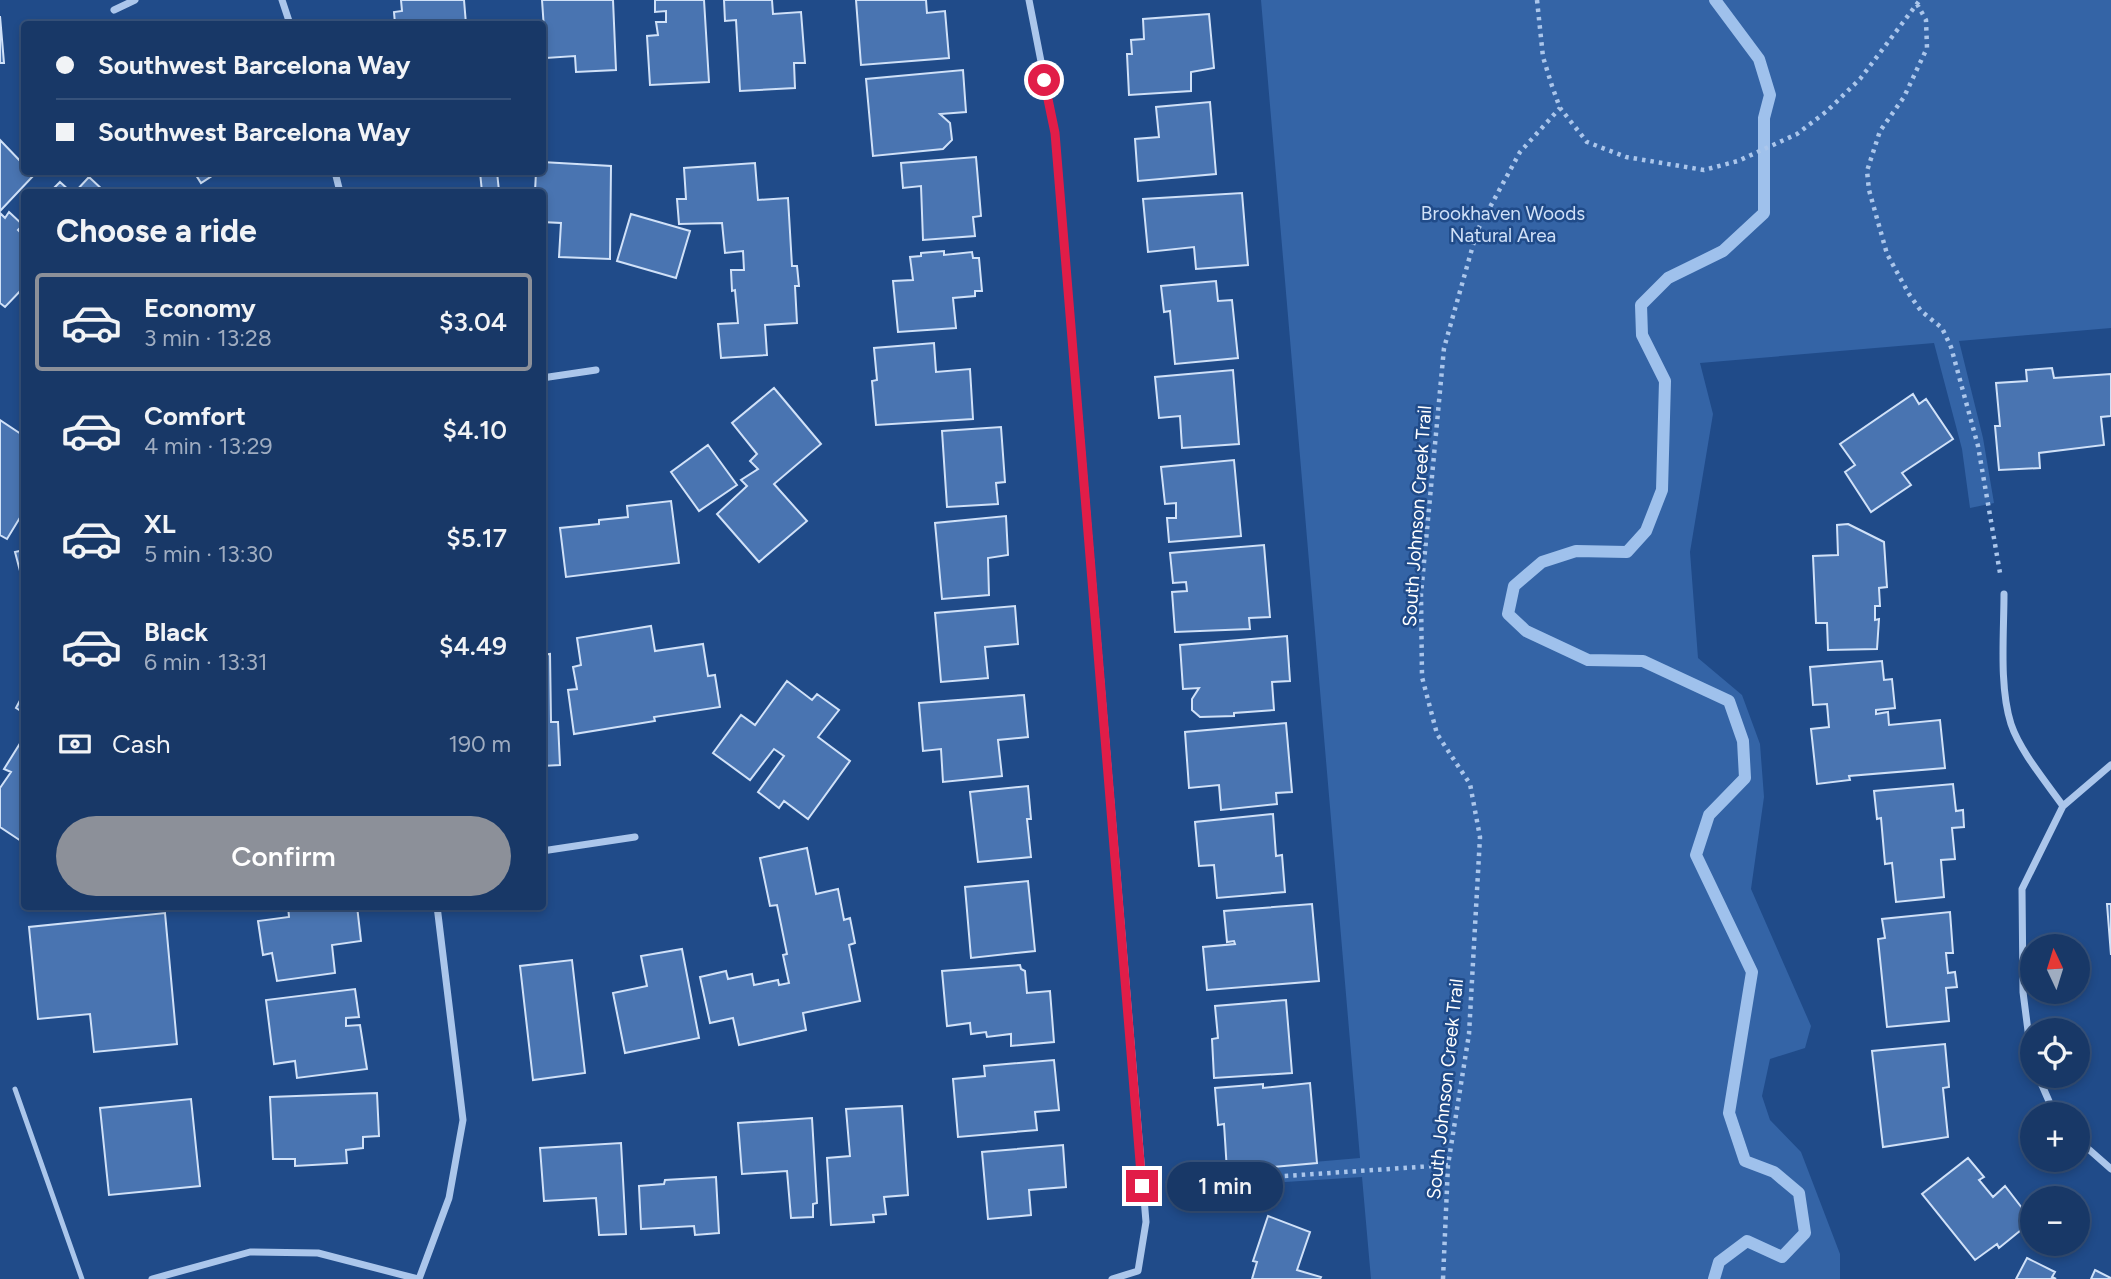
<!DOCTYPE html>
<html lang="en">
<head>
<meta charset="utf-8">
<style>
  :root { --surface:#183867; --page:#213f6d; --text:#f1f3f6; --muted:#9facc0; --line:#36527b; --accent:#8c9099 }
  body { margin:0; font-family:Figtree,sans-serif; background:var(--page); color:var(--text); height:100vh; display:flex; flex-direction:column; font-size:26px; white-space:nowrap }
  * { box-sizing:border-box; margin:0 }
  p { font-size:23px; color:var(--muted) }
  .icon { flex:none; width:38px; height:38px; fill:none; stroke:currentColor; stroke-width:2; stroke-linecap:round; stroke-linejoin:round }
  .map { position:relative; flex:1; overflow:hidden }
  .side { position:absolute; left:21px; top:189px; width:525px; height:721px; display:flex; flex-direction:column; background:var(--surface); border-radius:7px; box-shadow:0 4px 10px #0003,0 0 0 2px var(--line) }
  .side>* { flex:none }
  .guide { position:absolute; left:21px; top:21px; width:525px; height:154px; border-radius:7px; box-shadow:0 4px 10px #0003,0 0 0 2px var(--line); display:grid; align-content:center; height:154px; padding:0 35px; background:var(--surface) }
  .needle { width:46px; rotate:356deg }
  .fabs { position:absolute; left:2020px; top:934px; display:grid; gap:14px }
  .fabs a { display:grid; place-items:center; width:70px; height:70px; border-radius:50%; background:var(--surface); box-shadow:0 4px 10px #0003,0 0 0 2px var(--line); font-size:35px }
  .end { position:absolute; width:32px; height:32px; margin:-16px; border:9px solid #e11d48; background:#fff; box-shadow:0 0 0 4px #fff }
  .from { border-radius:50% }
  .bubble { position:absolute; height:49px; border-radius:24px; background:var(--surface); box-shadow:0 4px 10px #0003,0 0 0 2px var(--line); font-size:23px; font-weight:600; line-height:49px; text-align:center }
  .guide b { display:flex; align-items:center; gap:24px; height:66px; font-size:26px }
  .guide b+b { border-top:2px solid var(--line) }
  .guide i { width:18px; height:18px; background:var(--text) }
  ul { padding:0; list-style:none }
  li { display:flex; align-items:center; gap:21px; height:98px; margin:0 14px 10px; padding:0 21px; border:4px solid transparent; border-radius:7px }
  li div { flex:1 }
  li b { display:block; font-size:26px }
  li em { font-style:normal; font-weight:600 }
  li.selected { border-color:var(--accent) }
  li>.icon { width:63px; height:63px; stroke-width:1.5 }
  h2 { padding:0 35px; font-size:32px; line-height:84px }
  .pay { display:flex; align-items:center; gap:18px; height:77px; padding:0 35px; font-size:26px }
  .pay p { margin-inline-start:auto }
  .action { display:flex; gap:14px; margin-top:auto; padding:14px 35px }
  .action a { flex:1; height:80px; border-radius:42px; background:var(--accent); color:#fff; font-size:28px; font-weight:600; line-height:80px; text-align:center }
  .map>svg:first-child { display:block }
</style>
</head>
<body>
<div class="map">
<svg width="2111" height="1279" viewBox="0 0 2111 1279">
  <rect width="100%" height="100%" fill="#204b89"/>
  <path fill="#3464a6" d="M1261 0H2111V328L1959 341 1983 438 1994 503 1970 508 1962 449 1934 343 1700 363 1713 414 1690 552 1698 658 1742 695 1760 744 1764 797 1751 889 1811 1026 1805 1048 1770 1059 1762 1096 1770 1120 1801 1152 1840 1254V1279H1371L1362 1177 1175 1189 1173 1174 1360 1158Z"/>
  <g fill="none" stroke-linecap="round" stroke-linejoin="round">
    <path stroke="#9fc1ec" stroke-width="12" d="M1714 1279 1719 1262 1747 1241 1782 1257 1805 1233 1799 1193 1774 1172 1745 1161 1729 1113 1752 972 1696 855 1709 815 1745 778 1743 741 1729 701 1643 661 1588 660 1526 631 1508 614 1514 586 1542 562 1576 551 1627 552 1646 531 1662 490 1665 381 1642 335 1641 305 1668 278 1723 251 1764 213V118L1770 95 1759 59 1715 0"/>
  </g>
  <path fill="#4974b1" stroke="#d0e1f8" stroke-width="2" d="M401 0H464L466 24H395L394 12 402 11Z
    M542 0H613L616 70 576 72 575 56 546 58Z
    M655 0H704L709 82 650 85 647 36 658 35 656 22H666V11L655 12Z
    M724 0H772L773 14 801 12 805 63H794L795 88 740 91 736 20 725 21Z
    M856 0H926L927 13 945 11 949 58 861 65Z
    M1209 14 1214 68 1191 72V91L1129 95 1127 54H1132L1131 40 1144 39 1143 19Z
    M0 16 4 63H0Z
    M963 70 966 112 940 114 950 123 952 140 943 149 873 156 866 79Z
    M1210 102 1216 174 1138 181 1135 139 1159 137 1156 107Z
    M0 140 24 165V172H31L34 175 0 211Z
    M976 157 981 216 973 217 975 236 923 240 921 186 903 188 901 163Z
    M542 162 611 166 610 259 559 257 561 223 542 222V192H535L536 172H542Z
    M755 163 758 200 788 198 792 266H797L799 286H795L797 323 765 325 767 355 721 358 718 324 738 323 735 290 732 291 731 270H744L743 251 725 253 722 223 679 224 677 199H686L684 168Z
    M194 172H218L201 183Z
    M480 172H497L499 191 482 192Z
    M89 177 105 192H75Z
    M60 182 71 192H50Z
    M1242 193 1248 265 1196 269 1194 247 1148 252 1143 199Z
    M9 212 23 225 18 230 24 236V287L5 307 0 303V213L5 218Z
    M631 214 690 231 676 278 617 261Z
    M944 251V255L972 252 973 258H979L982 291H975V296L953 298 956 328 898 332 893 281 913 280 910 257 921 256V253Z
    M1216 281 1218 301 1232 300 1238 358 1175 364 1170 311 1164 312 1161 286Z
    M934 343 936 372 970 369 973 419 876 425 872 381 877 380 874 348Z
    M2052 368 2054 378 2111 374V416L2101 417 2104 445 2039 453 2040 468 1999 470 1995 426H2000L1996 383 2027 381 2026 370Z
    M1233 370 1239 444 1182 448 1180 416 1159 418 1155 377Z
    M774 388 821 444 774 484 807 521 759 562 717 514 747 486 741 480 758 469 750 461 757 454 732 423Z
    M1913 394 1919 404 1926 399 1953 439 1902 473 1911 485 1871 512 1845 472 1855 465 1840 444Z
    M0 420 21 434 24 431V511L7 539 0 535Z
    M1001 427 1005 482 996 483 998 504 947 507 942 431Z
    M708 445 737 485 699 511 671 472Z
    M1234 460 1241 536 1169 542 1167 518H1176V503L1165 504 1161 467Z
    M671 501 679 563 566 577 560 528 599 524V520L628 517 627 506Z
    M1006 516 1008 555 988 558 989 595 942 599 935 523Z
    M1848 524 1884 542 1887 587 1879 588 1880 606H1875V620L1879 619 1877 649 1828 650 1827 623H1816L1813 556 1838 555 1837 525Z
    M1264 545 1270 617 1249 618 1250 629 1175 632 1172 592 1187 591 1186 582 1173 583 1170 553Z
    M24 550V573L23 569 20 571 15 552Z
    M1015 606 1018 644 985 647 988 678 941 682 935 613Z
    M651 626 655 651 703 644 708 676 715 675 720 707 654 717 655 721 574 734 568 690 577 689 573 667 581 665 577 638Z
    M1287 636 1290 681 1272 682 1274 710 1234 713V716L1200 717 1192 710V699L1199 688 1183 689 1180 645Z
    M550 654 551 722H558L560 765 542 766V655Z
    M1882 661 1884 680 1892 679 1895 708 1876 710V714L1888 712 1889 725 1940 720 1945 768 1849 776 1850 780 1817 784 1811 729 1829 727 1827 704 1813 705 1810 667Z
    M787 681 812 700 817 694 839 710 818 737 850 761 808 819 784 801 779 808 758 792 784 756 774 749 750 780 713 753 741 715 755 725Z
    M24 693V713L16 708Z
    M1024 695 1028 737 998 740 1002 776 943 782 941 749 923 751 919 703Z
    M1286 723 1292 792 1276 793 1277 804 1221 810 1219 785 1189 788 1185 732Z
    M24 737V843L0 827V788L11 772 4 769Z
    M1953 784 1956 811 1963 810 1964 827 1952 828 1955 859 1941 860 1944 897 1896 902 1892 863 1885 864 1881 818 1877 819 1874 791Z
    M1028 786 1031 819H1027L1031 857 978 862 970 792Z
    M1273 814 1276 856 1282 855 1285 892 1217 898 1214 865 1199 866 1195 822Z
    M807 848 816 894 838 889 844 920 850 918 855 943 849 945 860 1001 803 1013 806 1030 739 1045 733 1018 710 1023 700 977 726 971 728 979 752 974 754 985 778 980 779 985 789 983 783 955 787 954 777 905 770 906 760 858Z
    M1028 881 1035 951 971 958 965 887Z
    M1312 904 1319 981 1207 990 1203 947 1235 944 1234 941 1227 942 1224 911Z
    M2107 904H2111V955Z
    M288 906H357L361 941 332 945 335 973 277 981 272 953 263 955 258 921 289 917Z
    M1950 912 1953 953H1946L1948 973 1955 972 1957 987 1946 988 1949 1021 1887 1027 1878 939 1885 938 1882 919Z
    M165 913 177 1044 94 1052 90 1014 38 1019 29 927Z
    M682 949 699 1038 625 1053 613 993 647 986 641 956Z
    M572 960 585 1073 533 1080 520 966Z
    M1020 965 1021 969 1025 971 1027 993 1050 991 1054 1042 1011 1046V1034L987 1037 986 1032 971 1034 970 1023 947 1026 942 971Z
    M355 989 359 1017 346 1018V1026L360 1025 367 1069 297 1078 295 1061 274 1064 266 1000Z
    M1286 1000 1292 1073 1214 1078 1212 1039 1218 1038 1215 1006Z
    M1945 1044 1949 1087 1943 1088 1948 1137 1883 1147 1872 1051Z
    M1054 1060 1059 1110 1035 1112 1037 1130 958 1137 953 1079 985 1076 984 1066Z
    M1310 1083 1317 1163 1227 1171 1224 1124 1218 1125 1215 1088 1263 1084V1088Z
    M377 1093 379 1136 363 1137V1148L346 1150 347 1163 295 1166V1159H273L270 1097Z
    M191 1099 200 1186 109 1195 100 1108Z
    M902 1106 908 1195 884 1197 886 1214 873 1215 874 1222 831 1225 827 1158 850 1156 846 1109Z
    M812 1118 817 1203 813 1204V1217L791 1218 787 1171 742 1174 738 1123Z
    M621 1143 626 1234 599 1235 596 1198 544 1201 540 1148Z
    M1063 1145 1066 1187 1029 1190 1031 1215 988 1219 982 1152Z
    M1968 1158 1984 1177 1979 1180 1993 1197 2005 1186 2032 1221 1999 1248 1997 1244 1975 1260 1922 1194Z
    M716 1177 719 1233 695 1235 694 1226 641 1229 639 1186 664 1184 665 1180Z
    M1268 1216 1310 1232 1297 1270 1321 1277 1320 1279H1252L1257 1262 1253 1261Z
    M2027 1258 2055 1272 2052 1277 2056 1279H2016Z
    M2095 1270 2111 1278V1279H2091Z"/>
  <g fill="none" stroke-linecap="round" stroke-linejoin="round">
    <path stroke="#abc6eb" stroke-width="4.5" stroke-dasharray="3.5 5" stroke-linecap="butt" d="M1537 0 1543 57 1552 86 1560 108 1587 142 1626 157 1704 170 1738 161 1762 150 1797 134 1827 111 1860 79 1920 0
      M1917 4 1926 20 1927 48 1904 97 1880 131 1867 171 1869 190 1887 254 1909 294 1921 311 1942 328 1951 347 1978 446 2000 573
      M1166 1184 1448 1165
      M1443 1279 1448 1165 1469 1034 1480 837 1470 784 1437 734 1422 677 1421 594 1444 348 1477 231 1520 152 1560 108"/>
    <path stroke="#abc6eb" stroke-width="5" d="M15 1089 82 1279"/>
    <path stroke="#abc6eb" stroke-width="7" d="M282 0 290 24
      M1029 0 1055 133 1146 1222 1138 1271 1112 1279
      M114 10 135 0
      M335 172 340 192
      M542 378 596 370
      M2004 594C2004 633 1999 687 2011 724 2020 751 2046 782 2063 806
      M542 851 635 837
      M2032 1062 2023 992 2022 889 2063 806 2111 765
      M2038 1076 2055 1115
      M2077 1139 2111 1169
      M152 1279 250 1252 318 1253 418 1279
      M419 1279 449 1198 463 1120 437 906"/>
  </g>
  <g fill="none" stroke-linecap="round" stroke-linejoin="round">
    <path stroke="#e11d48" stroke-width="9" d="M1044 80 1055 133 1142 1186"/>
  </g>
  <g text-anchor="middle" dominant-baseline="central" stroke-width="5" stroke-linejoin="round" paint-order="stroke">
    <g font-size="19" fill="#d0e1f8" stroke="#204b89">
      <text x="1503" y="213">Brookhaven Woods<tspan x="1503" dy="22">Natural Area</tspan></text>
    </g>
    <g font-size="19" fill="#fff" stroke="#204b89">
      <text transform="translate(1417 516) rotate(-86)">South Johnson Creek Trail</text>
      <text transform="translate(1445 1089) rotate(-84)">South Johnson Creek Trail</text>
    </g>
  </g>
</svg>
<div class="fabs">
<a><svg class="needle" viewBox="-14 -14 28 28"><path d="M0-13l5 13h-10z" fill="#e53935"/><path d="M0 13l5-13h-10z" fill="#9facc0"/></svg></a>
<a><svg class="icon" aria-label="locate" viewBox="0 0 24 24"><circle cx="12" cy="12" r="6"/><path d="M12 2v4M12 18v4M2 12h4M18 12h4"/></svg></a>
<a>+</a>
<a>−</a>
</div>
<i class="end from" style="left:1044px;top:80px"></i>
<i class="end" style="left:1142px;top:1186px"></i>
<div class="bubble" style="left:1167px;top:1162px;width:116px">1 min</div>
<div class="guide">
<b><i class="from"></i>Southwest Barcelona Way</b>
<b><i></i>Southwest Barcelona Way</b>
</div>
<section class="side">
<h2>Choose a ride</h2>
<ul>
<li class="selected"><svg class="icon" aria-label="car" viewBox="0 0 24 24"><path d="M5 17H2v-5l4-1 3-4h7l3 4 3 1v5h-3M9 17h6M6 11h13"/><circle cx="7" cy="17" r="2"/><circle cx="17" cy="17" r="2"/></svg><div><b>Economy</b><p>3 min · 13:28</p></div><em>$3.04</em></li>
<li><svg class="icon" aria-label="car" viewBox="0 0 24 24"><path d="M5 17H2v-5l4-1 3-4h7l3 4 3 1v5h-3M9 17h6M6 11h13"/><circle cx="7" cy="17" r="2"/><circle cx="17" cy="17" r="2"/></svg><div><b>Comfort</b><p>4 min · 13:29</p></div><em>$4.10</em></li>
<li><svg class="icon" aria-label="car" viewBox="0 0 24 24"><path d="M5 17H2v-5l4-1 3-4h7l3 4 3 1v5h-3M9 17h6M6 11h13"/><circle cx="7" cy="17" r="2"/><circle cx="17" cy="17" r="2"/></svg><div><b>XL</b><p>5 min · 13:30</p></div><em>$5.17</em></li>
<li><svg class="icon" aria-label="car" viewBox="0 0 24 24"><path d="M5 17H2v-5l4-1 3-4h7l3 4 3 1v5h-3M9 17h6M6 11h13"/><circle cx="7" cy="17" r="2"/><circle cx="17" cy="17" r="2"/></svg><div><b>Black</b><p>6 min · 13:31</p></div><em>$4.49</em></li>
</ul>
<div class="pay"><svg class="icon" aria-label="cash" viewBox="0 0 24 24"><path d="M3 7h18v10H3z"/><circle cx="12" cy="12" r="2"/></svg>Cash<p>190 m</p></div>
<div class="action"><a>Confirm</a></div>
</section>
</div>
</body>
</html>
